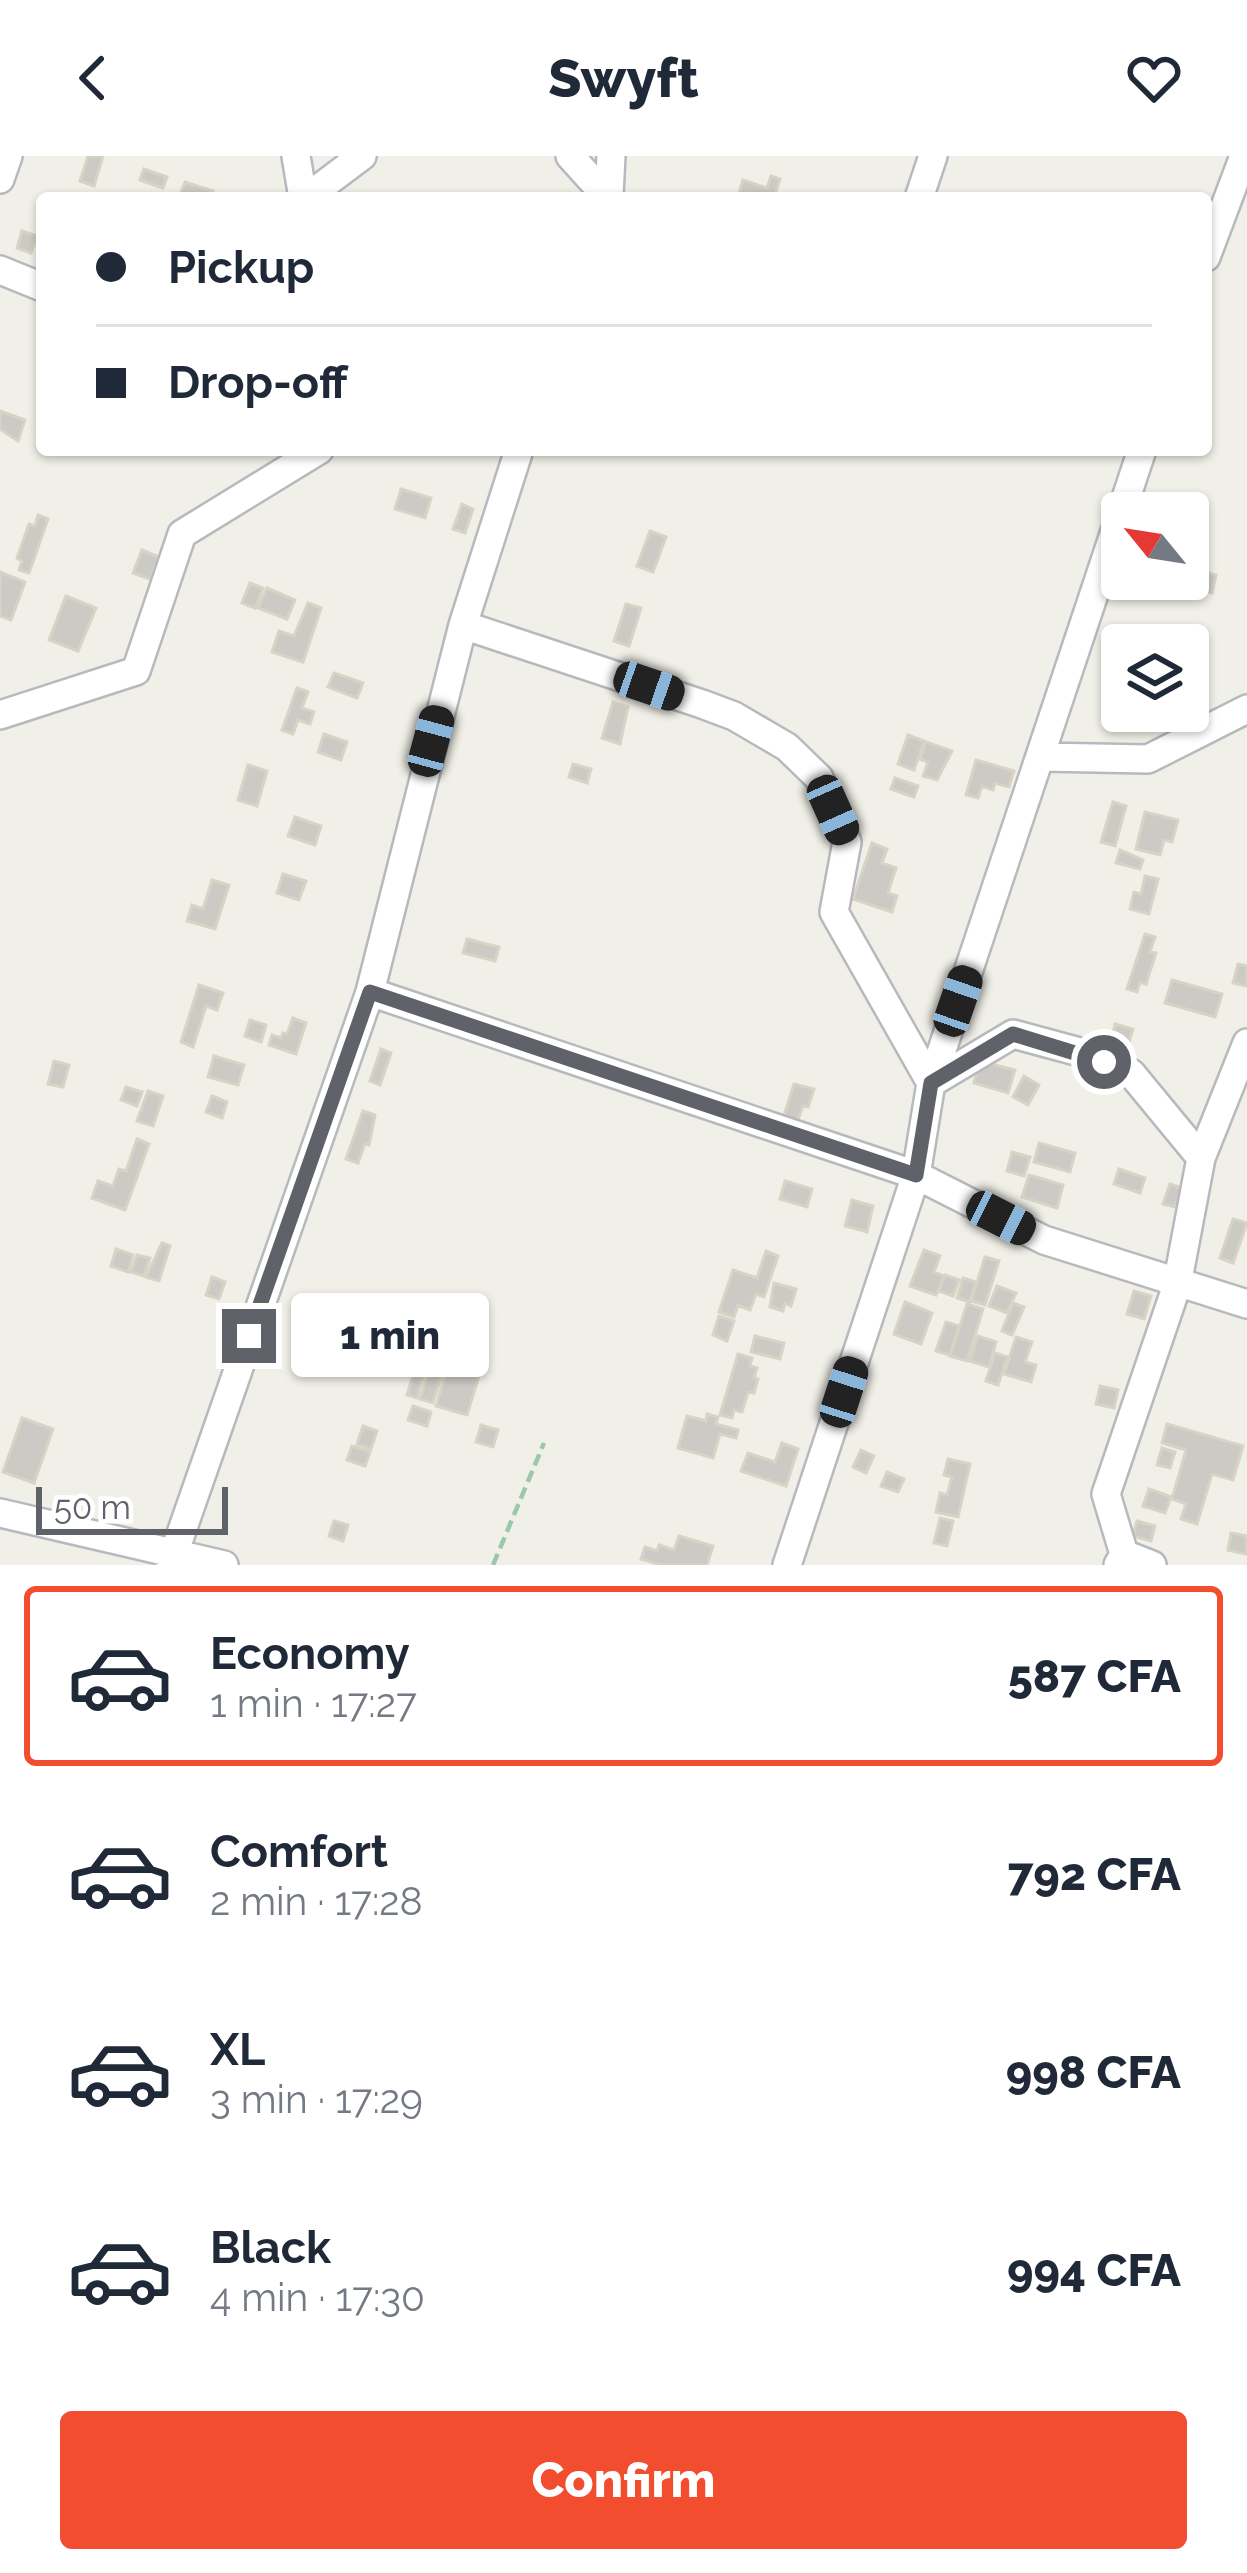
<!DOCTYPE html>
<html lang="en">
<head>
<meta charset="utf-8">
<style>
  :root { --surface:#fff; --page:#f2f2f3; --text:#1f2937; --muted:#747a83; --line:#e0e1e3; --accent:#f14d2e }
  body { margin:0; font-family:Raleway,sans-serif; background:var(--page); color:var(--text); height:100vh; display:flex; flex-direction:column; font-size:45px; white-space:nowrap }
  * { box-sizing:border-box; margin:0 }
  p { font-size:39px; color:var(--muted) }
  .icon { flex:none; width:66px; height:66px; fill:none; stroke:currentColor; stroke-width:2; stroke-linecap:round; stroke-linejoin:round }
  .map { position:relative; height:1409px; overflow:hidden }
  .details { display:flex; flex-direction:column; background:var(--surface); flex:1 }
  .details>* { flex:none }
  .guide { position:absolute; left:36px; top:36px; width:1176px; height:264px; border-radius:12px; box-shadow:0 3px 9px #0004; display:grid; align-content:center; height:264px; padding:0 60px; background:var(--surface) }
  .needle { width:78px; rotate:300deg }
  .fabs { position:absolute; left:1101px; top:336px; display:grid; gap:24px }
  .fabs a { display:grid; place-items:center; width:108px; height:108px; border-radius:12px; background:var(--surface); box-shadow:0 3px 9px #0004; font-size:60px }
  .scale { position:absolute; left:36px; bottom:30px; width:192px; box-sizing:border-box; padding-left:12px; border:6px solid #5f6268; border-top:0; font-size:33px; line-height:42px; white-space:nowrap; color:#5f6268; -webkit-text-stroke:9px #fff; paint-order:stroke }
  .end { position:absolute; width:54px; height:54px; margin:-27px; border:15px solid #5f6268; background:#fff; box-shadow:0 0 0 6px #fff }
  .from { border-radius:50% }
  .bubble { position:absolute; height:84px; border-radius:12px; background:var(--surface); box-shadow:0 3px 9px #0004; font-size:39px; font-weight:800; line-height:84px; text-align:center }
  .car { position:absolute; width:36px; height:72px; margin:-36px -18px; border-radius:15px; box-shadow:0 0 9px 3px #0007; background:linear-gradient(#222 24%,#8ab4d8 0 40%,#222 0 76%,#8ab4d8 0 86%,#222 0) }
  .guide b { display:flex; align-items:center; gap:42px; height:114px; font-size:45px }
  .guide b+b { border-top:3px solid var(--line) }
  .guide i { width:30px; height:30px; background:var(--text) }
  ul { padding:21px 0 0; list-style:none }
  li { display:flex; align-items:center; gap:36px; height:180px; margin:0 24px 18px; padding:0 36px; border:6px solid transparent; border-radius:12px }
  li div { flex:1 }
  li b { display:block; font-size:45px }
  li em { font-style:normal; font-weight:800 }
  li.current { border-color:var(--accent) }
  li>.icon { width:108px; height:108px; stroke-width:1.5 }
  .action { display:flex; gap:24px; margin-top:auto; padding:24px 60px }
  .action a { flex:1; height:138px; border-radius:12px; background:var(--accent); color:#fff; font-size:48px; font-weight:800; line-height:138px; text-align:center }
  header { display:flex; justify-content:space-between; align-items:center; height:156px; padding:0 60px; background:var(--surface); font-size:54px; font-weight:800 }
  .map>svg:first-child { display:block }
</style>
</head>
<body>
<header><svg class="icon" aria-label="back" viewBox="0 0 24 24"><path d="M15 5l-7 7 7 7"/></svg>Swyft<svg class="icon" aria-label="heart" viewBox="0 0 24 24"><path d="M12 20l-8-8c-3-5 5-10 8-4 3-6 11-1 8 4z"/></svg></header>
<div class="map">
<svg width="1247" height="1409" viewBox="0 0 1247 1409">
  <rect width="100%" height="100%" fill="#f1f0e8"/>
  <path fill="#cccac5" stroke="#d7d3c5" stroke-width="3" d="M88 0H103L94 30 80 25Z
    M144 13 167 21 163 32 140 24Z
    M771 20 780 23 774 42 738 40 743 24 767 32Z
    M185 26 213 35 211 42H179Z
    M22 75 37 80 31 97 17 92Z
    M0 255 25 264 18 285 0 273Z
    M401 333 431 342 425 362 395 353Z
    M462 348 473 353 465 377 453 373Z
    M38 359 48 363 29 417 19 414 22 405 17 402 29 368 35 370Z
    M650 375 666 381 653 416 637 410Z
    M142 394 159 401 150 423 133 417Z
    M1202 415 1216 419 1212 437 1198 433Z
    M0 416 25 426 11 464 0 460Z
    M250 427 263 432 255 452 242 447Z
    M267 432 295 444 287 463 258 452Z
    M66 440 96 452 78 495 49 484Z
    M308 447 321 452 303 506 272 496 279 475 294 480Z
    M626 448 641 452 629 490 614 485Z
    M334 517 363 527 357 542 328 531Z
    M297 532 308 536 302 552 314 556 310 568 298 564 293 578 282 574Z
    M613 546 628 551 620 588 602 582Z
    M324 578 347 586 341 604 318 596Z
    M908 579 924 585 914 614 898 608Z
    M926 586 952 595 937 624 923 620 928 606 920 603Z
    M976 604 1014 615 1009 631 995 627 993 634 982 630 978 642 966 639Z
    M573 608 591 613 587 627 569 621Z
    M248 609 267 615 257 650 238 644Z
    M895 622 918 630 914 641 891 633Z
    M1113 646 1126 650 1115 690 1101 686Z
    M1145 656 1178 664 1172 686 1164 684 1160 699 1136 693Z
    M295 661 321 670 315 689 288 680Z
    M872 687 887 693 882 707 896 712 888 737 897 740 892 756 853 743Z
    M1120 694 1143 704 1140 713 1116 707Z
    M283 718 306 725 299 744 277 737Z
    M1145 720 1158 723 1149 758 1130 753 1134 736 1141 738Z
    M212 724 229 729 215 773 187 765 192 749 203 753Z
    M1145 778 1155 781 1150 796 1156 797 1146 828 1140 826 1137 836 1127 833Z
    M467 783 499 791 495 805 463 797Z
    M1238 808 1247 810V830L1233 827Z
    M1172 824 1222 838 1215 861 1165 847Z
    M199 829 223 837 217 854 206 850 193 891 181 886Z
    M293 862 306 867 296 898 269 889 272 879 281 882 283 877 287 878Z
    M250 864 266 869 261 886 245 880Z
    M1115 868 1133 873 1127 893 1110 889Z
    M381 893 391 897 380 929 370 925Z
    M214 900 244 909 238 929 208 921Z
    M54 905 69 909 63 931 48 928Z
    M980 905 1015 914 1008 937 974 927Z
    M1024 920 1039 929 1028 949 1013 941Z
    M794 928 814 933 808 951 803 949 797 967 783 963Z
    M126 931 142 936 137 950 121 944Z
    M148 935 163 940 153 970 137 965Z
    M212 940 227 946 222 962 206 956Z
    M363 955 375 959 369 989 365 987 358 1007 346 1003Z
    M137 983 149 988 125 1054 92 1042 98 1025 113 1030 119 1013 126 1015Z
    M1039 987 1075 997 1070 1016 1034 1006Z
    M1012 996 1030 1001 1024 1020 1007 1015Z
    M1119 1013 1145 1022 1140 1037 1114 1028Z
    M1029 1019 1063 1029 1057 1052 1022 1041Z
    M785 1025 812 1033 807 1051 780 1043Z
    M1170 1028 1182 1032 1175 1051 1163 1048Z
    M852 1044 873 1050 867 1076 845 1070Z
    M1233 1063 1247 1067 1233 1107 1220 1102Z
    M162 1087 170 1090 159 1125 146 1121Z
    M116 1093 133 1099 128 1116 111 1110Z
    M924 1094 940 1100 934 1116 944 1120 936 1139 910 1130Z
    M766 1095 778 1100 764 1141 756 1138 750 1154 738 1149 734 1161 719 1156 733 1114 757 1122Z
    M137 1099 150 1102 144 1120 131 1116Z
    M985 1101 999 1105 985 1149 971 1145Z
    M945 1119 959 1124 953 1140 939 1135Z
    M212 1121 225 1126 219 1143 206 1139Z
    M963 1122 976 1126 970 1146 957 1142Z
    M774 1127 796 1133 791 1150 785 1147 783 1155 770 1151Z
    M997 1130 1016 1137 1007 1157 989 1150Z
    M1134 1135 1151 1140 1144 1163 1127 1158Z
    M403 1143 414 1146 406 1174 389 1168 395 1150 400 1152Z
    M905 1146 932 1157 921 1188 894 1178Z
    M1013 1147 1024 1151 1012 1179 1002 1175Z
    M967 1148 983 1153 967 1205 950 1200Z
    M418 1150 451 1159 444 1179 412 1170Z
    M719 1160 734 1165 727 1185 713 1179Z
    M946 1166 959 1170 950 1199 936 1195Z
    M755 1180 784 1187 780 1203 751 1196Z
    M978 1180 996 1186 989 1211 970 1205Z
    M1016 1181 1032 1186 1025 1206 1036 1209 1031 1226 1004 1218Z
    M995 1197 1007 1201 998 1229 986 1225Z
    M738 1198 752 1202 750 1210 757 1212 754 1222 758 1223 754 1237 748 1236 742 1256 734 1254 732 1262 720 1259Z
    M419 1200 429 1202 417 1242 407 1239Z
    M432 1205 445 1209 433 1247 420 1243Z
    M448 1210 479 1220 467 1259 436 1250Z
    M1100 1230 1118 1234 1114 1252 1096 1248Z
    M413 1250 431 1256 427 1270 408 1264Z
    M707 1258 718 1261 716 1268 738 1274 736 1282 720 1278 713 1302 678 1292 687 1260 706 1265Z
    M22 1262 53 1273 34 1327 3 1316Z
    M1167 1268 1243 1290 1233 1324 1212 1318 1197 1368 1181 1363 1186 1348 1172 1343 1186 1294 1162 1287Z
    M481 1269 498 1274 493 1291 476 1286Z
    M363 1270 377 1275 371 1293 357 1288Z
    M782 1287 798 1293 786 1330 741 1315 748 1297 775 1306Z
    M352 1290 370 1296 365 1310 347 1304Z
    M1162 1292 1175 1296 1170 1312 1157 1309Z
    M861 1294 874 1300 866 1317 853 1311Z
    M948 1303 970 1308 958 1361 936 1356 940 1337 947 1339 952 1321 944 1319Z
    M887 1316 904 1323 898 1336 881 1330Z
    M1149 1333 1171 1341 1165 1357 1143 1350Z
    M940 1362 953 1365 947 1390 934 1387Z
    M334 1365 348 1369 343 1385 329 1380Z
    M1137 1365 1155 1370 1151 1385 1133 1380Z
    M1231 1377 1247 1380 1246 1398 1228 1394Z
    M679 1380 713 1390 707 1409H661L641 1403 645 1391 657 1395 659 1389 674 1394Z"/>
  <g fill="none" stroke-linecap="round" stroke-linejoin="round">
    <defs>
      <path id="minor" d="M296 0 303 42
        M570 0 608 42
        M0 23 8 0
        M609 39 611 0
        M306 42 362 0
        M919 42 933 0
        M1206 101 1244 0
        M0 114 42 131
        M463 469 702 548 734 560 787 591 819 622 847 686 834 756 931 927
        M0 559 136 515 182 378 319 294
        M1042 601 1148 603 1247 553
        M370 836 916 1019 1044 1084 1247 1148
        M931 927 1013 878 1076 895 1131 917 1201 1002 1177 1129 1106 1338 1124 1398 1118 1409
        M1201 1002 1247 887
        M0 1357 224 1409
        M1124 1398 1152 1409
        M170 1409 370 836 463 469 519 294
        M787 1409 916 1019 931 927 1142 294"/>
    </defs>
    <use href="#minor" stroke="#b8b9be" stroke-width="32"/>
    <path stroke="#9bc8ab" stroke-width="4.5" stroke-dasharray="12 6" stroke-linecap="butt" d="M493 1409 544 1287"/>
    <use href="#minor" stroke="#fff" stroke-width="27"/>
  </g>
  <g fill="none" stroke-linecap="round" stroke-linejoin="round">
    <path stroke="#5f6268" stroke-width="15" d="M249 1180 370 836 916 1019 931 927 1013 878 1104 906"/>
  </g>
</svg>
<div class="fabs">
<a><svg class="needle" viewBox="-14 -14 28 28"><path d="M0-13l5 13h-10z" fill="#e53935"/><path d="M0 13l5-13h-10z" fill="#747a83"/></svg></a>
<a><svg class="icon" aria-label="layers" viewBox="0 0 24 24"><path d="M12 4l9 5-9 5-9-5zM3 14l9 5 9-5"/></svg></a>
</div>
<div class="scale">50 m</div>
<i class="end from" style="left:1104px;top:906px"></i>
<i class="end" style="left:249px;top:1180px"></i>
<div class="bubble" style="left:291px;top:1137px;width:198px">1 min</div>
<i class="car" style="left:649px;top:530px;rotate:109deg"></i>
<i class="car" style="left:431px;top:585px;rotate:15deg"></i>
<i class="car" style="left:833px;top:654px;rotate:156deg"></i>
<i class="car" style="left:958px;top:845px;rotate:19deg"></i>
<i class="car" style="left:1001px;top:1062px;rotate:117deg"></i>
<i class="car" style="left:844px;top:1236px;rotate:18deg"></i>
<div class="guide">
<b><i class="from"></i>Pickup</b>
<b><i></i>Drop-off</b>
</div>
</div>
<section class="details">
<ul>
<li class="current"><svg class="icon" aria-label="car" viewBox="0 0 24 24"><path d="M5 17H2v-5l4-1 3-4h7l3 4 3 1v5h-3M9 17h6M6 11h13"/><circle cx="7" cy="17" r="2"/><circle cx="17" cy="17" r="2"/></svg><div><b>Economy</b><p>1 min · 17:27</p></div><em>587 CFA</em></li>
<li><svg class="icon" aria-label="car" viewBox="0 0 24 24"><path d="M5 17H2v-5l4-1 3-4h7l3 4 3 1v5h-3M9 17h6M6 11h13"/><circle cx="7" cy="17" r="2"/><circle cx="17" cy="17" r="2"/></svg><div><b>Comfort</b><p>2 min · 17:28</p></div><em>792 CFA</em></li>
<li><svg class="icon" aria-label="car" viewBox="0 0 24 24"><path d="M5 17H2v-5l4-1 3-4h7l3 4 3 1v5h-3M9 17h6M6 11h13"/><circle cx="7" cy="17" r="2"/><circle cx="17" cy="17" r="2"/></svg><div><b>XL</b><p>3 min · 17:29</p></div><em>998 CFA</em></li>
<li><svg class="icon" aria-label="car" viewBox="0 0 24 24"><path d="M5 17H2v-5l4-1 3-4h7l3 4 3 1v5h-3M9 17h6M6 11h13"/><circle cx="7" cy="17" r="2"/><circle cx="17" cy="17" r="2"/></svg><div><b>Black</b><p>4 min · 17:30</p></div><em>994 CFA</em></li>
</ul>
<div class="action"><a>Confirm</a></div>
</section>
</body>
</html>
